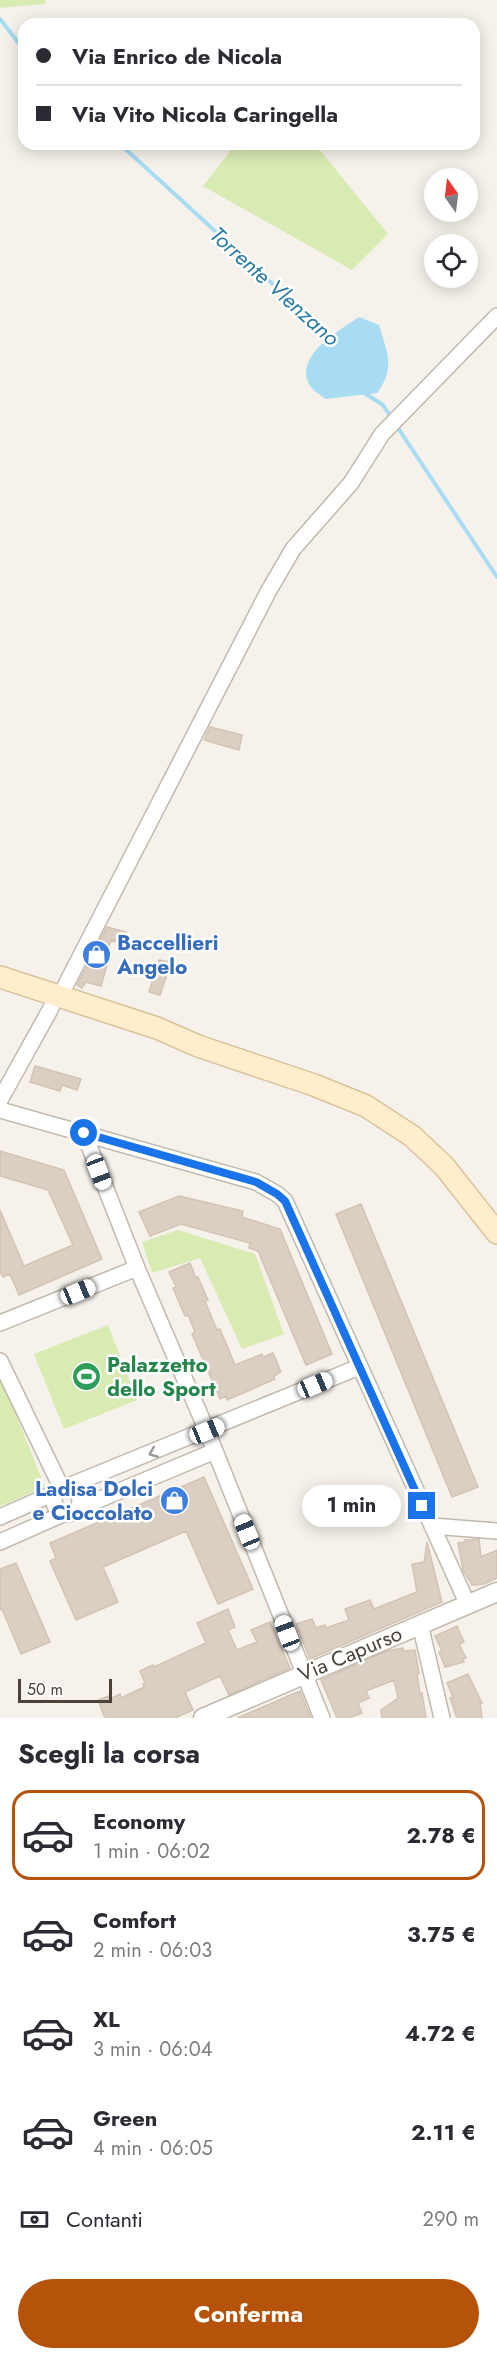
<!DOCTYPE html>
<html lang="it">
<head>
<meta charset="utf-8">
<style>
  :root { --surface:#fff; --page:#f7f7f7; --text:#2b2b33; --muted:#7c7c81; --line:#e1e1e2; --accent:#b45309 }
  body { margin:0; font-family:Jost,sans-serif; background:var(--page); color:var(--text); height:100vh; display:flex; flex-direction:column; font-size:22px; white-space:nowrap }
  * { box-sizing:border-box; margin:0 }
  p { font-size:20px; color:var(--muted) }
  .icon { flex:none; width:33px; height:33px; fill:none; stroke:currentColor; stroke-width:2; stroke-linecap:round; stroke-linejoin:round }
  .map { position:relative; height:1718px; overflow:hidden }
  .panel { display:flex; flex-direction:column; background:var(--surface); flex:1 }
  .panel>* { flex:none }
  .guide { position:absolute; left:18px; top:18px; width:462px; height:132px; border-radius:18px; box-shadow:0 3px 15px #0003; display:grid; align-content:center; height:132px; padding:0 18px; background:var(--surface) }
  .needle { width:39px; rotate:346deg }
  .tools { position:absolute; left:424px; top:168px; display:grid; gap:12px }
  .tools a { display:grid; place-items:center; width:54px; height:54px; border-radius:50%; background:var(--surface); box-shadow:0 3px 15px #0003; font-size:30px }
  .scale { position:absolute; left:18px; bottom:15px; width:94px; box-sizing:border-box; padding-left:6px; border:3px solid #4b4238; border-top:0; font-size:16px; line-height:21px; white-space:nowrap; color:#4b4238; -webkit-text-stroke:4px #fff; paint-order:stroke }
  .end { position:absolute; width:27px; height:27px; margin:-14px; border:8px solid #1a73e8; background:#fff; box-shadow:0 0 0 3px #fff }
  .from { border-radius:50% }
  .bubble { position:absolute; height:42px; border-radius:21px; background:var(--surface); box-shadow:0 3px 15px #0003; font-size:20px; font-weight:700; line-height:42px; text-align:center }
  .car { position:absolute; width:18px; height:36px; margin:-18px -9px; border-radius:8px; box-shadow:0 0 4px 2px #0007; background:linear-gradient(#fff 24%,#345 0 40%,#fff 0 76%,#345 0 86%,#fff 0) }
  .guide b { display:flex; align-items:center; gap:21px; height:57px; font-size:22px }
  .guide b+b { border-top:2px solid var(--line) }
  .guide i { width:15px; height:15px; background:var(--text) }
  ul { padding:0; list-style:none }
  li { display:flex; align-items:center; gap:18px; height:90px; margin:0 12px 9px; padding:0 6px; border:3px solid transparent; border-radius:18px }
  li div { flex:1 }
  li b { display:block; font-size:22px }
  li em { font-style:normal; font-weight:700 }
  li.selected { border-color:var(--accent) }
  li>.icon { width:54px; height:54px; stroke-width:1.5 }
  h2 { padding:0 18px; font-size:27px; line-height:72px }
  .pay { display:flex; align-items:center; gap:15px; height:66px; padding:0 18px; font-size:22px }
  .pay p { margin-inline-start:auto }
  .action { display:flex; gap:12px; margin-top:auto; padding:12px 18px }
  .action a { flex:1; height:69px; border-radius:36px; background:var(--accent); color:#fff; font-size:24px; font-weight:700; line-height:69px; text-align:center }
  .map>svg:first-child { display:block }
</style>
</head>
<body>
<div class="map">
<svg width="497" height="1718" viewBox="0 0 497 1718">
  <rect width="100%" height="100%" fill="#f6f2eb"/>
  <path fill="#d8ebb3" d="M0 0H45L46 4 0 8Z
    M236 144H315L388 234 352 270 203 186Z
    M178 1230 255 1254 284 1334 242 1349 200 1258 152 1273 142 1242Z
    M108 1325 137 1400 64 1429 34 1354Z
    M0 1375 45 1487 0 1506Z"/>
  <path fill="#a7dcf3" d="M359 317 379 325C387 353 396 368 377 393L325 399C321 395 315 392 311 387 291 357 339 331 359 317Z"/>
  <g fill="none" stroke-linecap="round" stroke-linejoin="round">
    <path stroke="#a7dcf3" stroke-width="4" d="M0 19 24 50
      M120 144 333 339
      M363 392 383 405 392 419
      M396 425 497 577"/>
  </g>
  <path fill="#dbcfc3" stroke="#d3c3b3" stroke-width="1.5" d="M210 727 242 735 239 750 204 740Z
    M107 927 126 932 118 943 112 940 98 963 107 965 101 986 86 982 82 988 77 985Z
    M159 960 171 962 160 995 149 992Z
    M35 1066 81 1079 77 1090 62 1085 60 1091 30 1082Z
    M0 1151 64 1170 102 1259 19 1295 10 1274 3 1277 0 1271V1210L24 1266 73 1245 48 1190 0 1176Z
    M179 1196 243 1211 242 1217 280 1229 332 1354 306 1365 258 1251 249 1248 250 1243 181 1224 150 1236 139 1212Z
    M361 1204 478 1487 452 1497 336 1214Z
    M190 1263 196 1278 198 1277 208 1300 205 1301 217 1330 220 1329 235 1365 262 1354 263 1357 273 1353 281 1372 274 1376 275 1379 227 1400 226 1396 220 1399 192 1334 195 1332 188 1315 185 1316 173 1288 176 1287 169 1272Z
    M204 1477 253 1589 218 1604 186 1531 103 1567 118 1602 76 1620 50 1561 56 1558 50 1543Z
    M479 1539 481 1557 497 1550V1578L484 1584 472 1585 463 1570 458 1543 466 1542 465 1540Z
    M427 1542 442 1602 310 1659 296 1624 312 1619 316 1628 325 1625 326 1628 349 1620 345 1609 370 1600 374 1609 417 1592 412 1564 424 1562Z
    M16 1563 50 1642 21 1654 2 1609 0 1610V1569Z
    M228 1609 235 1627 228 1630 237 1650 257 1642 251 1630 270 1622 290 1668 229 1695 220 1676 185 1692 193 1710 175 1718H105L98 1700 109 1696 110 1699 120 1694 121 1698 144 1687 143 1684 145 1683 140 1671 153 1665 154 1667 206 1643 197 1623Z
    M457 1626 464 1642 459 1644 466 1658 463 1659 464 1662 445 1667 439 1652 442 1651 435 1636Z
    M403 1648V1651L415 1650 419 1673 417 1674 420 1694 422 1693 426 1718H382L381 1710 398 1698 394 1680 366 1691 369 1698 358 1703 362 1713 349 1718H337L321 1680 387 1651Z
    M468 1674 482 1703H480L482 1718H457L450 1698 453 1697 447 1683Z
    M300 1691 311 1718H237Z"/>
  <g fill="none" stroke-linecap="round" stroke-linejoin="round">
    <defs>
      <path id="minor" d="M60 996 268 592 293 549 351 483 382 434 497 316
        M0 1100 51 1008
        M0 1110 256 1182 277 1194 285 1201 468 1605
        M84 1133 137 1268 207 1431 322 1718
        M0 1323 137 1268
        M0 1361 62 1489
        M66 1487 359 1367
        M54 1501a13 13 0 1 1 26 0a13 13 0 1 1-26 0Z
        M79 1508 215 1451
        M0 1517 59 1491
        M432 1526 497 1531
        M0 1542 63 1514
        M420 1624 442 1718"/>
      <path id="tertiary" d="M203 1718 497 1592"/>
      <path id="secondary" d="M0 977 157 1028 198 1046 314 1085 366 1106 412 1136 444 1166 497 1233"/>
    </defs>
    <use href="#minor" stroke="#c2b9ad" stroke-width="18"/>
    <use href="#tertiary" stroke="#c2b9ad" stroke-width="21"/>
    <use href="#secondary" stroke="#dac39c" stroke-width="24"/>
    <use href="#minor" stroke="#fff" stroke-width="15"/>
    <use href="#tertiary" stroke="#fff" stroke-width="18"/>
    <use href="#secondary" stroke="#ffedcc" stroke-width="21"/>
  </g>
  <defs><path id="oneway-chevron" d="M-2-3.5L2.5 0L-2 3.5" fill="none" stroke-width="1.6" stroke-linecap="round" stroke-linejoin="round" transform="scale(1.5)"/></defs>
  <use stroke="#9c9792" href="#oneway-chevron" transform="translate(153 1453) rotate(158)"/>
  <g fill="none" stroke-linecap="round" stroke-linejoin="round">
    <path stroke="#1a73e8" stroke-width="8" d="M84 1133 256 1182 277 1194 285 1201 422 1506"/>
  </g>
  <defs>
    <symbol id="shop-disc" viewBox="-11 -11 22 22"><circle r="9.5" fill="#3f7fe0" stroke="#fff"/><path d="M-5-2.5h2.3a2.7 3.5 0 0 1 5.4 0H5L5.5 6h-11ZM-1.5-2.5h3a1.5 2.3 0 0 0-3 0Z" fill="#fff"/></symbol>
    <symbol id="stadium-disc" viewBox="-11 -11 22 22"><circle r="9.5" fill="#2e9e5b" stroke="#fff"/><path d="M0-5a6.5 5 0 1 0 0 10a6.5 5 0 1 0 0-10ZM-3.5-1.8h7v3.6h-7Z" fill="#fff"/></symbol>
  </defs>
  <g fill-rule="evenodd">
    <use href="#shop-disc" x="80" y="938" width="33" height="33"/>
    <use href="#stadium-disc" x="70" y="1360" width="33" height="33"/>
    <use href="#shop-disc" x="158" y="1484" width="33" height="33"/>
  </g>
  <g text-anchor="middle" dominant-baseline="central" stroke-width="5" stroke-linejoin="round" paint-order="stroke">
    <g font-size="21" font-weight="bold" fill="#366cbe" stroke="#fff" text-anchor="start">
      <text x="117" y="943">Baccellieri<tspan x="117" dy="24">Angelo</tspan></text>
      <text x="153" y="1489" text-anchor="end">Ladisa Dolci<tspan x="153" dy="24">e Cioccolato</tspan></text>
    </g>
    <g font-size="21" font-weight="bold" fill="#27864d" stroke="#fff" text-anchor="start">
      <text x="107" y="1365">Palazzetto<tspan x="107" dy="24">dello Sport</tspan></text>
    </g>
    <g font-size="21" fill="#4b4238" stroke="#fff">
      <text transform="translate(350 1654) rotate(-23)">Via Capurso</text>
    </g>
    <g font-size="22" font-style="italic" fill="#287ca3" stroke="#fff">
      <text transform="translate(275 286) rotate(42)">Torrente Vlenzano</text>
    </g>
  </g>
</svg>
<div class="tools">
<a><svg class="needle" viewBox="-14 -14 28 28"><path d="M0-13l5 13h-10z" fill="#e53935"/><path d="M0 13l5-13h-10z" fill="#7c7c81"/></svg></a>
<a><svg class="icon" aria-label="locate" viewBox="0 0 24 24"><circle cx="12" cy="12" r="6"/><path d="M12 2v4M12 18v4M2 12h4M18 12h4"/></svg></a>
</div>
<div class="scale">50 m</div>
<i class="end from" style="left:84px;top:1133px"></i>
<i class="end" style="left:422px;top:1506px"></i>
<div class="bubble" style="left:302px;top:1485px;width:99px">1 min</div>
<i class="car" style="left:99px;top:1172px;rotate:159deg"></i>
<i class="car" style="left:78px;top:1292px;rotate:68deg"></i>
<i class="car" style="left:315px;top:1385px;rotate:67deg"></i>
<i class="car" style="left:207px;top:1431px;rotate:68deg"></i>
<i class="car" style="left:247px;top:1532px;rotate:338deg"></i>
<i class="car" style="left:287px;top:1633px;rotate:339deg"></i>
<div class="guide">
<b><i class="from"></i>Via Enrico de Nicola</b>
<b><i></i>Via Vito Nicola Caringella</b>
</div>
</div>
<section class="panel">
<h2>Scegli la corsa</h2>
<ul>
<li class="selected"><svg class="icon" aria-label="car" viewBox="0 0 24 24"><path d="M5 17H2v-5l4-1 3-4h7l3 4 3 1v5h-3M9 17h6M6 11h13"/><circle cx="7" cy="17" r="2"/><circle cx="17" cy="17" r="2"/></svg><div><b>Economy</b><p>1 min · 06:02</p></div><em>2.78 €</em></li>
<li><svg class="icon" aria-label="car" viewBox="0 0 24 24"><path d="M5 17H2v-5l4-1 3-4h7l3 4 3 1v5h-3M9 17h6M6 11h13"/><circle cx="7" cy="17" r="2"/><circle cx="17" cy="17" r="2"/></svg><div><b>Comfort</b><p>2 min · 06:03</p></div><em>3.75 €</em></li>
<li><svg class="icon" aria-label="car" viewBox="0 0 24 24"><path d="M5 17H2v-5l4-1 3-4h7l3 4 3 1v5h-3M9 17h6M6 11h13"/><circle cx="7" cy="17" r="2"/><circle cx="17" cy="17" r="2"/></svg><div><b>XL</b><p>3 min · 06:04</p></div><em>4.72 €</em></li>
<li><svg class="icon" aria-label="car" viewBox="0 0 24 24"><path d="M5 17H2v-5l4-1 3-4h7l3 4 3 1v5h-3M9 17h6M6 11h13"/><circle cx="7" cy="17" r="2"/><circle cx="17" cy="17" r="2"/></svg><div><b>Green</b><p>4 min · 06:05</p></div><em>2.11 €</em></li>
</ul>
<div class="pay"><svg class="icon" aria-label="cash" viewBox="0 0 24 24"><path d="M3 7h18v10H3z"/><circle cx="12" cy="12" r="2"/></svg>Contanti<p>290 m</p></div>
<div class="action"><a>Conferma</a></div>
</section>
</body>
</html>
